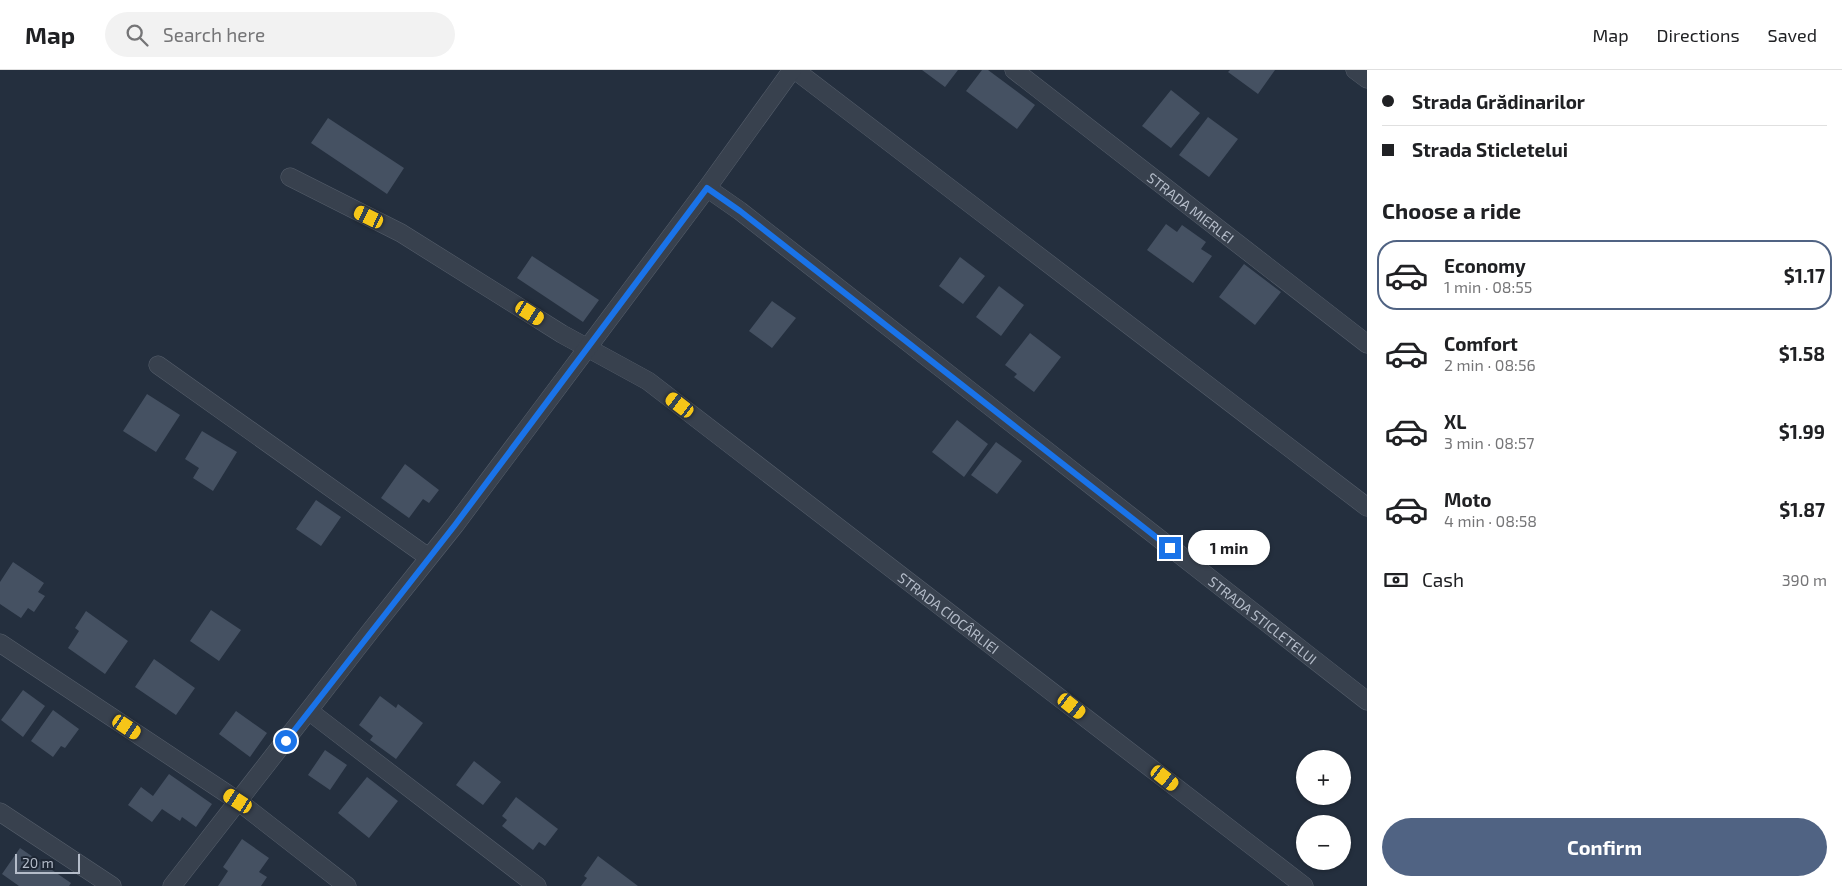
<!DOCTYPE html>
<html lang="en">
<head>
<meta charset="utf-8">
<style>
  :root { --surface:#fff; --page:#f2f2f2; --text:#202124; --muted:#757577; --line:#e0e0e0; --accent:#506383 }
  body { margin:0; font-family:"Exo 2",sans-serif; background:var(--page); color:var(--text); height:100vh; display:flex; flex-direction:column; font-size:19px; white-space:nowrap }
  * { box-sizing:border-box; margin:0 }
  p { font-size:16px; color:var(--muted) }
  .icon { flex:none; width:28px; height:28px; fill:none; stroke:currentColor; stroke-width:2; stroke-linecap:round; stroke-linejoin:round }
  .map { position:relative; flex:1; overflow:hidden }
  .sheet { display:flex; flex-direction:column; background:var(--surface); width:475px }
  .sheet>* { flex:none }
  .hud { display:grid; align-content:center; height:110px; padding:0 15px; background:var(--surface) }
  .fabs { position:absolute; left:1296px; top:680px; display:grid; gap:10px }
  .fabs a { display:grid; place-items:center; width:55px; height:55px; border-radius:50%; background:var(--surface); box-shadow:0 1px 4px #0004; font-size:25px }
  .scale { position:absolute; left:15px; bottom:12px; width:65px; box-sizing:border-box; padding-left:5px; border:2px solid #b4bcc9; border-top:0; font-size:14px; line-height:18px; white-space:nowrap; color:#b4bcc9; -webkit-text-stroke:4px #1d2633; paint-order:stroke }
  .end { position:absolute; width:22px; height:22px; margin:-11px; border:6px solid #1a73e8; background:#fff; box-shadow:0 0 0 2px #fff }
  .from { border-radius:50% }
  .bubble { position:absolute; height:35px; border-radius:18px; background:var(--surface); box-shadow:0 1px 4px #0004; font-size:16px; font-weight:700; line-height:35px; text-align:center }
  .car { position:absolute; width:15px; height:30px; margin:-15px -8px; border-radius:6px; box-shadow:0 0 4px 1px #0007; background:linear-gradient(#f5c518 24%,#345 0 40%,#f5c518 0 76%,#345 0 86%,#f5c518 0) }
  .hud b { display:flex; align-items:center; gap:18px; height:48px; font-size:19px }
  .hud b+b { border-top:1px solid var(--line) }
  .hud i { width:12px; height:12px; background:var(--text) }
  ul { padding:0; list-style:none }
  li { display:flex; align-items:center; gap:15px; height:70px; margin:0 10px 8px; padding:0 5px; border:2px solid transparent; border-radius:20px }
  li div { flex:1 }
  li b { display:block; font-size:19px }
  li em { font-style:normal; font-weight:700 }
  li.active { border-color:var(--accent) }
  li>.icon { width:45px; height:45px; stroke-width:1.5 }
  h2 { padding:0 15px; font-size:22px; line-height:60px }
  .pay { display:flex; align-items:center; gap:12px; height:55px; padding:0 15px; font-size:19px }
  .pay p { margin-inline-start:auto }
  .button { display:flex; gap:10px; margin-top:auto; padding:10px 15px }
  .button a { flex:1; height:58px; border-radius:30px; background:var(--accent); color:#fff; font-size:20px; font-weight:700; line-height:58px; text-align:center }
  header { display:flex; align-items:center; gap:30px; box-sizing:border-box; height:70px; padding:0 25px; background:var(--surface); border-bottom:1px solid var(--line) }
  header strong { font-size:24px }
  nav { display:flex; gap:28px; margin-inline-start:auto; font-size:18px }
  .search { width:350px; height:45px; background:var(--page); display:flex; align-items:center; gap:12px; box-sizing:border-box; padding:0 18px; border-radius:28px; color:var(--muted); font-size:19px }
  main { display:flex; flex:1; min-height:0 }
  .map>svg:first-child { display:block }
</style>
</head>
<body>
<header>
<strong>Map</strong>
<div class="search"><svg class="icon" aria-label="search" viewBox="0 0 24 24"><circle cx="10" cy="10" r="6"/><path d="M15 15l6 6"/></svg>Search here</div>
<nav><a>Map</a><a>Directions</a><a>Saved</a></nav>
</header>
<main>
<div class="map">
<svg width="1367" height="816" viewBox="0 0 1367 816">
  <rect width="100%" height="100%" fill="#242f3e"/>
  <path fill="#455162" d="M922 0H958L945 17Z
    M982 0H988L1035 35 1017 59 966 21Z
    M1230 0H1275L1258 24 1228 2Z
    M1171 20 1200 43 1171 78 1142 56Z
    M1208 47 1238 69 1209 107 1179 85Z
    M328 48 404 98 387 124 311 73Z
    M1166 154 1177 162 1182 155 1206 172 1201 179 1212 186 1193 213 1147 180Z
    M532 186 599 230 583 252 517 208Z
    M960 187 985 206 963 234 939 216Z
    M1244 194 1281 222 1255 255 1219 227Z
    M999 216 1024 235 1001 266 976 247Z
    M772 231 796 248 772 278 749 261Z
    M1030 263 1061 287 1034 322 1014 307 1017 304 1005 295Z
    M147 324 180 345 156 382 123 361Z
    M957 350 988 374 964 407 932 382Z
    M202 361 237 382 213 421 193 408 199 398 185 389Z
    M996 372 1022 391 997 424 971 405Z
    M405 394 439 420 429 433 423 429 409 448 381 428Z
    M316 430 341 447 321 476 296 459Z
    M13 492 44 513 38 522 45 526 34 542 28 538 21 548 0 534V512Z
    M211 540 241 560 219 591 190 571Z
    M86 541 128 571 105 604 68 578 79 561 75 558Z
    M154 589 195 618 176 645 135 617Z
    M23 620 45 636 23 667 1 650Z
    M380 626 396 638 398 634 423 653 396 689 370 670 373 666 359 655Z
    M53 640 79 659 65 678 61 676 53 687 31 671Z
    M236 641 267 663 250 687 219 664Z
    M325 680 347 695 330 720 308 705Z
    M474 691 501 712 483 735 456 715Z
    M169 704 212 734 196 757 182 747 180 751 162 739 152 752 128 735 141 717 153 726Z
    M367 707 398 731 369 768 338 743Z
    M516 727 558 759 545 776 539 772 533 780 502 756 507 750 502 746Z
    M242 769 269 788 259 802 267 807 261 816H218L228 801 223 797Z
    M20 778 71 813 69 816H19L2 804Z
    M598 786 638 816H581L587 808 584 806Z"/>
  <g fill="none" stroke-linecap="round" stroke-linejoin="round">
    <defs>
      <g id="minor">
        <path d="M795 0 1367 437"/>
        <path id="s1" d="M1014 0 1367 274"/>
        <path d="M1355 0 1367 9"/>
        <path id="s2" d="M290 107 401 163 562 264 648 311 1304 816"/>
        <path id="s3" d="M707 118 740 141 1367 631"/>
        <path d="M158 295 428 487"/>
        <path d="M0 573 238 731 347 816"/>
        <path d="M309 641 537 816"/>
        <path d="M0 742 112 816"/>
        <path d="M172 816 372 559 455 455 707 118 792 0"/>
      </g>
    </defs>
    <use href="#minor" stroke="#565f6c" stroke-width="19"/>
    <use href="#minor" stroke="#38414e" stroke-width="18"/>
  </g>
  <g fill="none" stroke-linecap="round" stroke-linejoin="round">
    <path stroke="#1a73e8" stroke-width="6" d="M286 671 455 455 707 118 740 141 1170 478"/>
  </g>
  <g text-anchor="middle" dominant-baseline="central" stroke-width="5" stroke-linejoin="round" paint-order="stroke">
    <g font-size="14" fill="#b4bcc9" stroke="#1d2633">
      <text stroke="none"><textPath href="#s1" startOffset="224">STRADA MIERLEI</textPath></text>
      <text stroke="none"><textPath href="#s2" startOffset="792">STRADA CIOCÂRLIEI</textPath></text>
      <text stroke="none"><textPath href="#s3" startOffset="704">STRADA STICLETELUI</textPath></text>
    </g>
  </g>
</svg>
<div class="fabs">
<a>+</a>
<a>−</a>
</div>
<div class="scale">20 m</div>
<i class="end from" style="left:286px;top:671px"></i>
<i class="end" style="left:1170px;top:478px"></i>
<div class="bubble" style="left:1188px;top:460px;width:82px">1 min</div>
<i class="car" style="left:369px;top:147px;rotate:296deg"></i>
<i class="car" style="left:530px;top:243px;rotate:122deg"></i>
<i class="car" style="left:680px;top:335px;rotate:307deg"></i>
<i class="car" style="left:1072px;top:636px;rotate:128deg"></i>
<i class="car" style="left:127px;top:657px;rotate:124deg"></i>
<i class="car" style="left:1165px;top:708px;rotate:128deg"></i>
<i class="car" style="left:238px;top:731px;rotate:303deg"></i>
</div>
<section class="sheet">
<div class="hud">
<b><i class="from"></i>Strada Grădinarilor</b>
<b><i></i>Strada Sticletelui</b>
</div>
<h2>Choose a ride</h2>
<ul>
<li class="active"><svg class="icon" aria-label="car" viewBox="0 0 24 24"><path d="M5 17H2v-5l4-1 3-4h7l3 4 3 1v5h-3M9 17h6M6 11h13"/><circle cx="7" cy="17" r="2"/><circle cx="17" cy="17" r="2"/></svg><div><b>Economy</b><p>1 min · 08:55</p></div><em>$1.17</em></li>
<li><svg class="icon" aria-label="car" viewBox="0 0 24 24"><path d="M5 17H2v-5l4-1 3-4h7l3 4 3 1v5h-3M9 17h6M6 11h13"/><circle cx="7" cy="17" r="2"/><circle cx="17" cy="17" r="2"/></svg><div><b>Comfort</b><p>2 min · 08:56</p></div><em>$1.58</em></li>
<li><svg class="icon" aria-label="car" viewBox="0 0 24 24"><path d="M5 17H2v-5l4-1 3-4h7l3 4 3 1v5h-3M9 17h6M6 11h13"/><circle cx="7" cy="17" r="2"/><circle cx="17" cy="17" r="2"/></svg><div><b>XL</b><p>3 min · 08:57</p></div><em>$1.99</em></li>
<li><svg class="icon" aria-label="car" viewBox="0 0 24 24"><path d="M5 17H2v-5l4-1 3-4h7l3 4 3 1v5h-3M9 17h6M6 11h13"/><circle cx="7" cy="17" r="2"/><circle cx="17" cy="17" r="2"/></svg><div><b>Moto</b><p>4 min · 08:58</p></div><em>$1.87</em></li>
</ul>
<div class="pay"><svg class="icon" aria-label="cash" viewBox="0 0 24 24"><path d="M3 7h18v10H3z"/><circle cx="12" cy="12" r="2"/></svg>Cash<p>390 m</p></div>
<div class="button"><a>Confirm</a></div>
</section>
</main>
</body>
</html>
